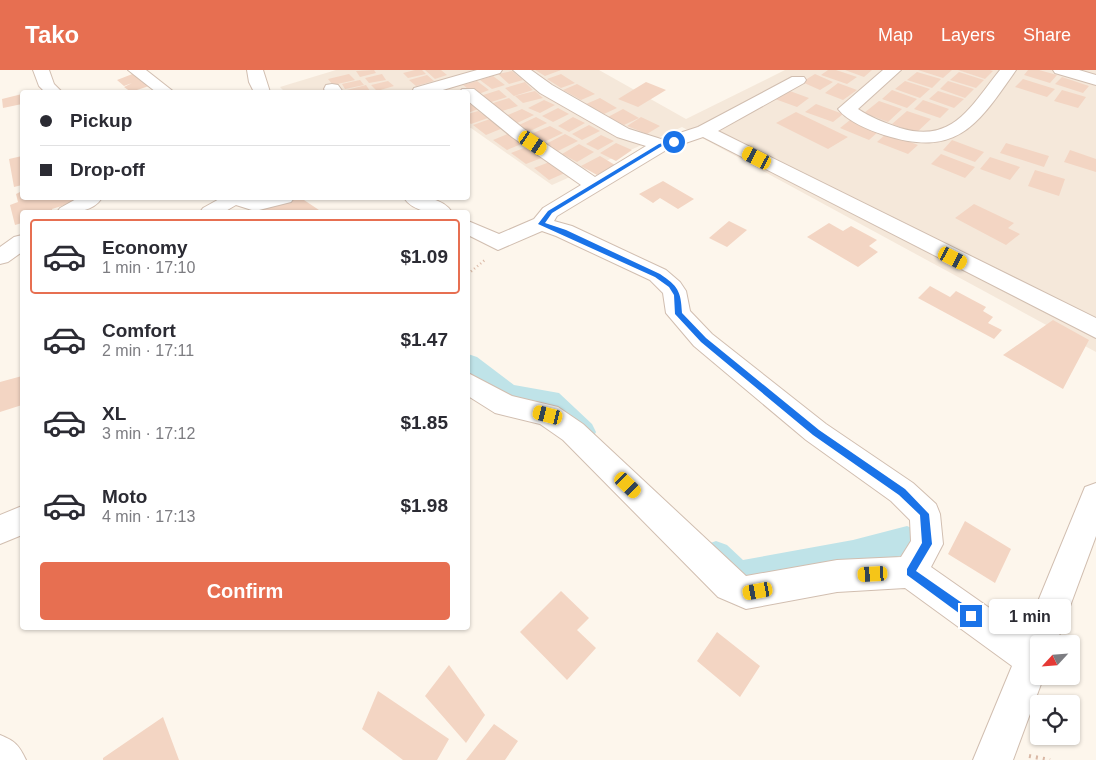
<!DOCTYPE html>
<html lang="en">
<head>
<meta charset="utf-8">
<style>
  :root { --surface:#fff; --page:#f7f7f7; --text:#2b2b33; --muted:#7c7c81; --line:#e1e1e2; --accent:#e76f51 }
  body { margin:0; font-family:Helvetica,sans-serif; background:var(--page); color:var(--text); height:100vh; display:flex; flex-direction:column; font-size:19px; white-space:nowrap }
  * { box-sizing:border-box; margin:0 }
  p { font-size:16px; color:var(--muted) }
  .icon { flex:none; width:28px; height:28px; fill:none; stroke:currentColor; stroke-width:2; stroke-linecap:round; stroke-linejoin:round }
  .map { position:relative; flex:1; overflow:hidden }
  .panel { position:absolute; left:20px; top:140px; width:450px; height:420px; display:flex; flex-direction:column; background:var(--surface); border-radius:5px; box-shadow:0 1px 4px #0004 }
  .panel>* { flex:none }
  .top-card { position:absolute; left:20px; top:20px; width:450px; height:110px; border-radius:5px; box-shadow:0 1px 4px #0004; display:grid; align-content:center; height:110px; padding:0 20px; background:var(--surface) }
  .needle { width:32px; rotate:244deg }
  .controls { position:absolute; left:1030px; top:565px; display:grid; gap:10px }
  .controls a { display:grid; place-items:center; width:50px; height:50px; border-radius:5px; background:var(--surface); box-shadow:0 1px 4px #0004; font-size:25px }
  .end { position:absolute; width:22px; height:22px; margin:-11px; border:6px solid #1a73e8; background:#fff; box-shadow:0 0 0 2px #fff }
  .from { border-radius:50% }
  .bubble { position:absolute; height:35px; border-radius:5px; background:var(--surface); box-shadow:0 1px 4px #0004; font-size:16px; font-weight:700; line-height:35px; text-align:center }
  .car { position:absolute; width:15px; height:30px; margin:-15px -8px; border-radius:6px; box-shadow:0 0 4px 1px #0007; background:linear-gradient(#f5c518 24%,#345 0 40%,#f5c518 0 76%,#345 0 86%,#f5c518 0) }
  .top-card b { display:flex; align-items:center; gap:18px; height:48px; font-size:19px }
  .top-card b+b { border-top:1px solid var(--line) }
  .top-card i { width:12px; height:12px; background:var(--text) }
  ul { padding:9px 0 0; list-style:none }
  li { display:flex; align-items:center; gap:15px; height:75px; margin:0 10px 8px; padding:0 10px; border:2px solid transparent; border-radius:5px }
  li div { flex:1 }
  li b { display:block; font-size:19px }
  li em { font-style:normal; font-weight:700 }
  li.on { border-color:var(--accent) }
  li>.icon { width:45px; height:45px; stroke-width:1.5 }
  .primary-button { display:flex; gap:10px; margin-top:auto; padding:10px 20px }
  .primary-button a { flex:1; height:58px; border-radius:5px; background:var(--accent); color:#fff; font-size:20px; font-weight:700; line-height:58px; text-align:center }
  header { display:flex; align-items:center; gap:30px; box-sizing:border-box; height:70px; padding:0 25px; background:var(--accent); color:#fff }
  header strong { font-size:24px }
  nav { display:flex; gap:28px; margin-inline-start:auto; font-size:18px }
  .map>svg:first-child { display:block }
</style>
</head>
<body>
<header>
<strong>Tako</strong>
<nav><a>Map</a><a>Layers</a><a>Share</a></nav>
</header>
<div class="map">
<svg width="1096" height="690" viewBox="0 0 1096 690">
  <rect width="100%" height="100%" fill="#fdf6ec"/>
  <path fill="#f5e8da" d="M336 0H599L686 49 785 0H1096V282L682 57 552 115 471 58 468 59V22H285L280 17Z"/>
  <g fill="none" stroke-linecap="round" stroke-linejoin="round">
    <path fill="#bfe3e8" fill-rule="evenodd" d="M468 284 477 287 514 315 559 323 592 354 596 362 592 370 582 374 572 370 542 341 498 332 468 308Z
      M907 456 918 461 923 471 918 481 853 500 738 523C721 516 707 503 700 486L705 475 716 471 727 475 743 490 853 470Z"/>
  </g>
  <path fill="#f3d5c3" d="M374 0 376 3 360 7 356 1Z
    M415 0H422L426 4 408 8 403 3Z
    M425 0H441L447 5 435 9Z
    M535 0H561L545 6Z
    M828 0H836L857 7 847 14 821 5Z
    M845 0H872L864 7Z
    M918 0H952L943 8Z
    M958 0H990L993 1 985 9Z
    M1028 0H1039L1057 5 1050 13 1024 5Z
    M512 1 523 10 509 14 498 4Z
    M917 2 941 9 932 18 907 10Z
    M959 2 984 10 976 18 950 10Z
    M135 3 152 15 131 22 124 17 132 13 124 16 117 10Z
    M349 4 355 10 333 15 328 9Z
    M382 4 386 10 369 13 365 8Z
    M561 4 575 13 561 18 547 9Z
    M815 4 833 12 820 20 802 12Z
    M427 5 434 11 416 16 409 10Z
    M493 6 505 15 492 19 480 10Z
    M1062 7 1089 16 1083 23 1055 14Z
    M1023 9 1055 19 1047 27 1015 17Z
    M360 10 364 15 345 19 342 14Z
    M388 11 394 16 377 21 371 15Z
    M477 11 489 20 476 25 463 15Z
    M905 11 930 19 920 28 895 19Z
    M948 11 974 19 965 28 940 19Z
    M525 12 533 20 514 26 505 18Z
    M646 12 666 20 638 37 618 29Z
    M838 13 857 20 843 30 825 23Z
    M577 14 595 24 581 30 563 20Z
    M366 15 370 21 349 22 347 20Z
    M499 20 507 27 488 33 480 26Z
    M787 20 809 28 797 37 775 29Z
    M892 20 917 29 907 38 882 29Z
    M1062 20 1086 27 1078 38 1054 31Z
    M535 21 543 28 523 33 515 26Z
    M938 21 964 29 954 38 929 29Z
    M22 24V34L3 38 2 29Z
    M509 28 518 36 499 42 490 34Z
    M600 28 617 38 604 44 586 34Z
    M544 30 555 35 540 43 528 38Z
    M923 30 949 39 940 48 914 39Z
    M879 31 902 39 888 52 864 43Z
    M468 33 478 39 468 43Z
    M816 34 843 44 833 52 805 42Z
    M558 38 569 44 553 52 542 46Z
    M522 39 534 45 515 54 503 47Z
    M623 39 639 48 624 55 608 47Z
    M478 41 488 48 471 54 468 51V44Z
    M907 41 931 49 916 63 892 54Z
    M796 42 848 67 828 79 776 53Z
    M536 47 547 53 528 62 517 56Z
    M573 47 585 53 569 62 558 56Z
    M641 47 660 56 647 64 627 56Z
    M490 49 503 58 486 65 473 55Z
    M850 50 879 61 869 70 840 58Z
    M589 55 600 61 582 70 572 64Z
    M550 56 563 63 544 72 531 64Z
    M510 63 524 73 507 80 493 70Z
    M887 63 918 75 908 84 877 72Z
    M565 64 578 71 558 81 546 74Z
    M601 65 614 71 598 80 586 74Z
    M952 70 984 82 975 92 943 80Z
    M616 73 632 80 616 91 600 83Z
    M1006 73 1049 86 1044 97 1000 83Z
    M579 74 594 82 577 92 562 84Z
    M529 76 544 87 526 94 511 83Z
    M1070 80 1096 89V102L1064 92Z
    M941 84 975 97 965 108 931 94Z
    M22 86V115L14 117 9 89Z
    M600 86 615 95 597 105 581 96Z
    M990 87 1020 97 1010 110 980 99Z
    M552 91 567 102 549 110 534 98Z
    M1035 100 1065 109 1059 126 1028 116Z
    M663 111 694 129 678 139 660 128 653 133 639 124Z
    M22 121V128H80L81 130 52 139 53 142H22V153L15 155 10 135 18 132 16 124Z
    M296 128H301L322 142H255Z
    M974 134 1014 153 1008 158 1020 164 1006 175 955 148Z
    M729 151 747 160 727 177 709 168Z
    M829 153 843 161 851 156 877 170 869 176 878 182 858 197 807 167Z
    M930 216 950 227 956 221 986 237 983 241 993 247 988 253 1002 260 994 269 918 228Z
    M1053 250 1089 270 1063 319 1003 285Z
    M22 306V335L0 342V312Z
    M965 451 1011 479 995 513 948 484Z
    M561 521 589 548 577 560 596 578 567 610 520 562Z
    M717 562 760 596 740 627 697 591Z
    M449 595 485 645 466 673 425 626Z
    M378 621 449 669 437 690H403L362 659Z
    M163 647 179 690H103V688Z
    M494 654 518 671 505 690H466Z"/>
  <g fill="none" stroke-linecap="round" stroke-linejoin="round">
    <defs>
      <path id="minor" d="M33 0H49L54 14 62 22H45L39 16Z
        M128 0H146L174 22H156Z
        M247 0H263L270 22H254L249 12Z
        M477 0H502L500 3 436 22H412L414 18Z
        M513 0H531L552 15 629 59 661 69 698 57 792 7H804L806 10 804 13 718 61 1096 248V268L703 67 668 79 557 146 554 151 572 156 666 200 680 212 686 221 690 241 712 264 826 354 913 413 936 434 940 444 943 474 931 497 1025 563 1085 417 1096 413V466L1056 574H1039V606H1044L1013 690H973L1012 596 905 518 837 522 746 539 718 527 563 370 540 354 495 343 468 326V303L512 326 558 337 583 354 746 506 837 490 901 487 911 471 910 450 891 431 806 370 694 276 666 243 663 223 650 210 556 166 542 161 498 180 468 165V151L499 164 534 149 543 138 581 115 512 67 468 31V22H460L462 19H474L524 59 595 107 646 76 617 67 540 23Z
        M883 0H901L858 39C870 47 885 53 900 58 953 74 970 37 1000 0H1016C977 56 957 88 884 65 869 60 848 52 838 39Z
        M1053 0H1079L1096 5V15L1055 3Z
        M332 14 338 15 343 22H326L324 19 326 15Z
        M78 128H102C92 143 74 142 57 142L60 138Z
        M221 128H294L291 132 255 141 236 135 224 142H200L203 138Z
        M404 128C420 126 442 127 452 142 437 144 414 143 404 128Z
        M22 165V182L8 192 0 194V177L14 167Z
        M22 436V465L0 474V445Z
        M0 665C15 671 19 675 26 690H0Z"/>
    </defs>
    <use href="#minor" stroke="#d1beb0" stroke-width="2"/>
    <path stroke="#d9b8a5" stroke-width="2.5" stroke-dasharray="1 3" stroke-linecap="butt" d="M468 204 486 189"/>
    <path stroke="#d9b8a5" stroke-width="4" stroke-dasharray="2 5" stroke-linecap="butt" d="M1029 686 1050 690"/>
    <use href="#minor" fill="#fff" fill-rule="evenodd"/>
  </g>
  <path fill="#1a73e8" d="M676 70V73L662 76 552 143 545 153 566 160 660 204C678 216 681 221 682 243L706 268 819 360 905 419 929 444 932 474 916 501 975 542V549H967L907 505V499L922 473 920 445 899 425 813 365 701 272 675 244 674 225 669 217 655 207 538 154 548 141 659 74Z"/>
</svg>
<div class="controls">
<a><svg class="needle" viewBox="-14 -14 28 28"><path d="M0-13l5 13h-10z" fill="#e53935"/><path d="M0 13l5-13h-10z" fill="#7c7c81"/></svg></a>
<a><svg class="icon" aria-label="locate" viewBox="0 0 24 24"><circle cx="12" cy="12" r="6"/><path d="M12 2v4M12 18v4M2 12h4M18 12h4"/></svg></a>
</div>
<i class="end from" style="left:674px;top:72px"></i>
<i class="end" style="left:971px;top:546px"></i>
<div class="bubble" style="left:989px;top:529px;width:82px">1 min</div>
<i class="car" style="left:533px;top:73px;rotate:124deg"></i>
<i class="car" style="left:757px;top:88px;rotate:297deg"></i>
<i class="car" style="left:953px;top:188px;rotate:117deg"></i>
<i class="car" style="left:548px;top:345px;rotate:284deg"></i>
<i class="car" style="left:628px;top:415px;rotate:134deg"></i>
<i class="car" style="left:873px;top:504px;rotate:267deg"></i>
<i class="car" style="left:758px;top:521px;rotate:260deg"></i>
<div class="top-card">
<b><i class="from"></i>Pickup</b>
<b><i></i>Drop-off</b>
</div>
<section class="panel">
<ul>
<li class="on"><svg class="icon" aria-label="car" viewBox="0 0 24 24"><path d="M5 17H2v-5l4-1 3-4h7l3 4 3 1v5h-3M9 17h6M6 11h13"/><circle cx="7" cy="17" r="2"/><circle cx="17" cy="17" r="2"/></svg><div><b>Economy</b><p>1 min · 17:10</p></div><em>$1.09</em></li>
<li><svg class="icon" aria-label="car" viewBox="0 0 24 24"><path d="M5 17H2v-5l4-1 3-4h7l3 4 3 1v5h-3M9 17h6M6 11h13"/><circle cx="7" cy="17" r="2"/><circle cx="17" cy="17" r="2"/></svg><div><b>Comfort</b><p>2 min · 17:11</p></div><em>$1.47</em></li>
<li><svg class="icon" aria-label="car" viewBox="0 0 24 24"><path d="M5 17H2v-5l4-1 3-4h7l3 4 3 1v5h-3M9 17h6M6 11h13"/><circle cx="7" cy="17" r="2"/><circle cx="17" cy="17" r="2"/></svg><div><b>XL</b><p>3 min · 17:12</p></div><em>$1.85</em></li>
<li><svg class="icon" aria-label="car" viewBox="0 0 24 24"><path d="M5 17H2v-5l4-1 3-4h7l3 4 3 1v5h-3M9 17h6M6 11h13"/><circle cx="7" cy="17" r="2"/><circle cx="17" cy="17" r="2"/></svg><div><b>Moto</b><p>4 min · 17:13</p></div><em>$1.98</em></li>
</ul>
<div class="primary-button"><a>Confirm</a></div>
</section>
</div>
</body>
</html>
